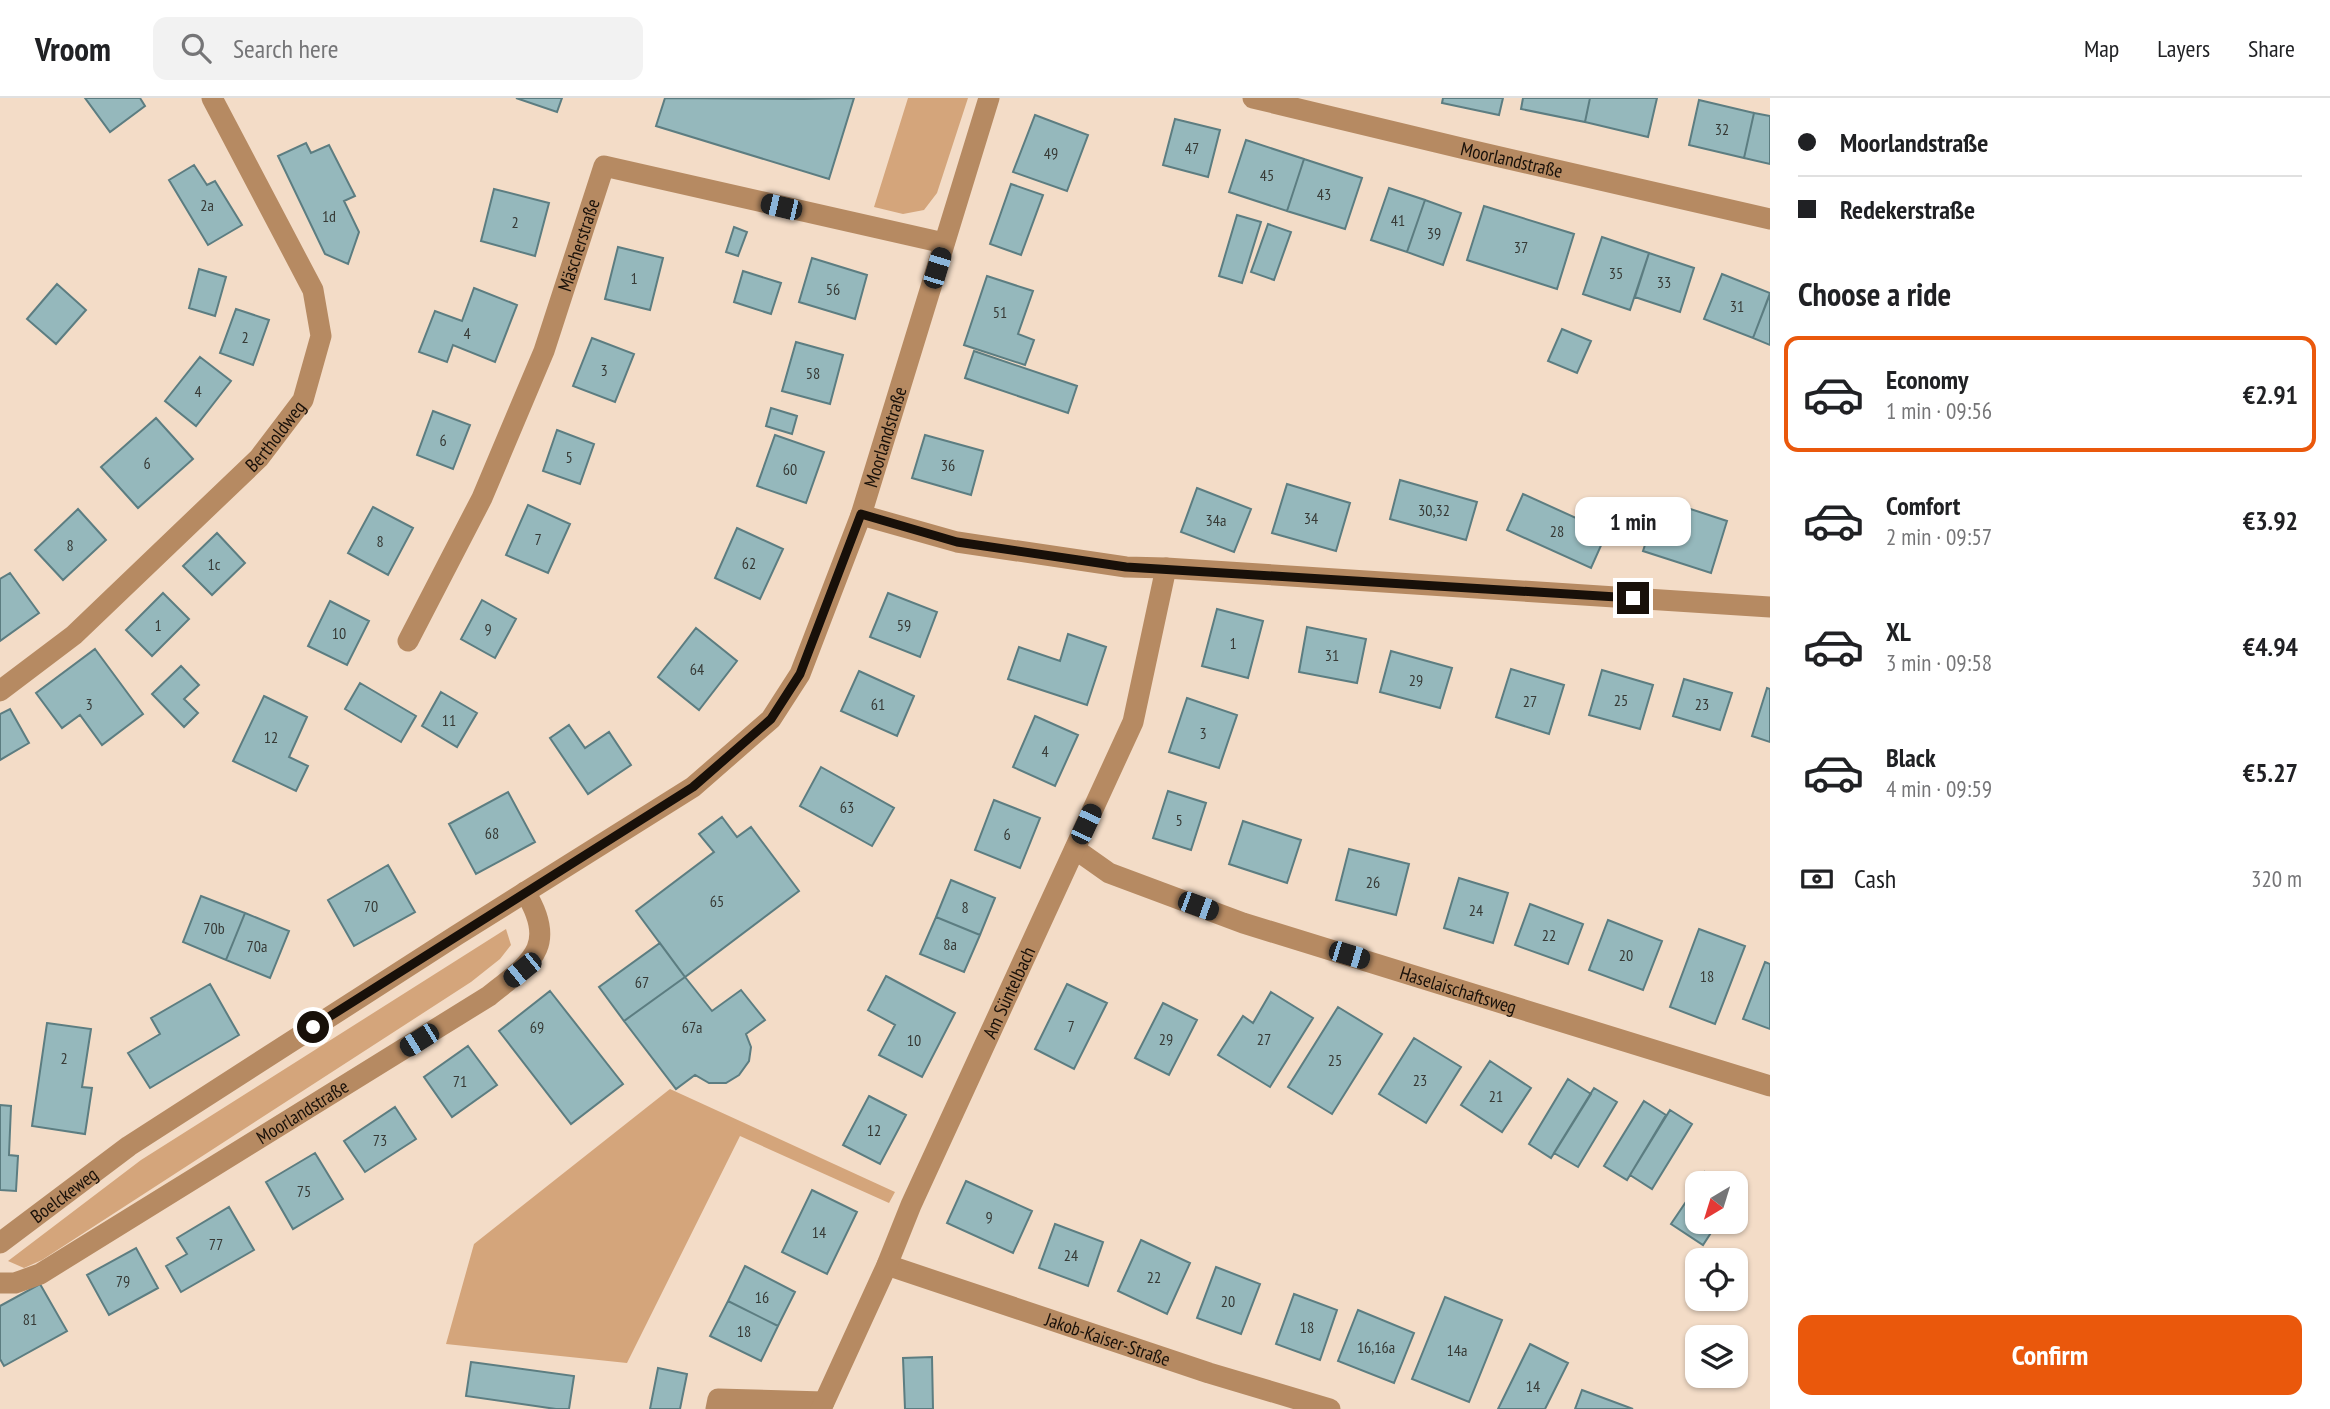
<!DOCTYPE html>
<html lang="en">
<head>
<meta charset="utf-8">
<style>
  :root { --surface:#fff; --page:#f2f2f2; --text:#202124; --muted:#757577; --line:#e0e0e0; --accent:#ea580c }
  body { margin:0; font-family:"PT Sans Narrow",sans-serif; background:var(--page); color:var(--text); height:100vh; display:flex; flex-direction:column; font-size:26px; white-space:nowrap }
  * { box-sizing:border-box; margin:0 }
  p { font-size:23px; color:var(--muted) }
  .icon { flex:none; width:38px; height:38px; fill:none; stroke:currentColor; stroke-width:2; stroke-linecap:round; stroke-linejoin:round }
  .map { position:relative; flex:1; overflow:hidden }
  .sheet { display:flex; flex-direction:column; background:var(--surface); width:560px }
  .sheet>* { flex:none }
  .banner { display:grid; align-content:center; height:154px; padding:0 28px; background:var(--surface) }
  .needle { width:46px; rotate:218deg }
  .fabs { position:absolute; left:1685px; top:1073px; display:grid; gap:14px }
  .fabs a { display:grid; place-items:center; width:63px; height:63px; border-radius:14px; background:var(--surface); box-shadow:0 2px 5px #0004; font-size:35px }
  .end { position:absolute; width:32px; height:32px; margin:-16px; border:9px solid #181009; background:#fff; box-shadow:0 0 0 4px #fff }
  .from { border-radius:50% }
  .bubble { position:absolute; height:49px; border-radius:14px; background:var(--surface); box-shadow:0 2px 5px #0004; font-size:23px; font-weight:700; line-height:49px; text-align:center }
  .car { position:absolute; width:21px; height:42px; margin:-21px -10px; border-radius:9px; box-shadow:0 0 5px 2px #0007; background:linear-gradient(#222 24%,#8ab4d8 0 40%,#222 0 76%,#8ab4d8 0 86%,#222 0) }
  .banner b { display:flex; align-items:center; gap:24px; height:66px; font-size:26px }
  .banner b+b { border-top:2px solid var(--line) }
  .banner i { width:18px; height:18px; background:var(--text) }
  ul { padding:0; list-style:none }
  li { display:flex; align-items:center; gap:21px; height:116px; margin:0 14px 10px; padding:0 14px; border:4px solid transparent; border-radius:14px }
  li div { flex:1 }
  li b { display:block; font-size:26px }
  li em { font-style:normal; font-weight:700 }
  li.on { border-color:var(--accent) }
  li>.icon { width:63px; height:63px; stroke-width:1.5 }
  h2 { padding:0 28px; font-size:32px; line-height:84px }
  .pay { display:flex; align-items:center; gap:18px; height:77px; padding:0 28px; font-size:26px }
  .pay p { margin-inline-start:auto }
  .primary-button { display:flex; gap:14px; margin-top:auto; padding:14px 28px }
  .primary-button a { flex:1; height:80px; border-radius:14px; background:var(--accent); color:#fff; font-size:28px; font-weight:700; line-height:80px; text-align:center }
  header { display:flex; align-items:center; gap:42px; box-sizing:border-box; height:98px; padding:0 35px; background:var(--surface); border-bottom:2px solid var(--line) }
  header strong { font-size:33px }
  nav { display:flex; gap:38px; margin-inline-start:auto; font-size:24px }
  .search { width:490px; height:63px; background:var(--page); display:flex; align-items:center; gap:18px; box-sizing:border-box; padding:0 24px; border-radius:14px; color:var(--muted); font-size:26px }
  main { display:flex; flex:1; min-height:0 }
  .map>svg:first-child { display:block }
</style>
</head>
<body>
<header>
<strong>Vroom</strong>
<div class="search"><svg class="icon" aria-label="search" viewBox="0 0 24 24"><circle cx="10" cy="10" r="6"/><path d="M15 15l6 6"/></svg>Search here</div>
<nav><a>Map</a><a>Layers</a><a>Share</a></nav>
</header>
<main>
<div class="map">
<svg width="1770" height="1311" viewBox="0 0 1770 1311">
  <rect width="100%" height="100%" fill="#f3dcc7"/>
  <path fill="#d4a57b" d="M908 0H968L937 95 924 112 903 116 874 109Z
    M506 831 511 847 500 861 471 884 42 1162 24 1170 8 1163 141 1062Z
    M670 991 895 1094 889 1105 740 1038 627 1265 446 1246 474 1146Z"/>
  <path fill="#95b8bc" stroke="#5c7d81" stroke-width="2" d="M85 0H140L145 8 110 34Z
    M516 0H562L557 14Z
    M665 0 803 1 854 0 829 81 656 28Z
    M1443 0H1503L1499 17 1442 5Z
    M1523 0H1590L1585 24 1521 11Z
    M1590 0H1657L1648 39 1585 24Z
    M1699 2 1754 15 1744 60 1689 47Z
    M1754 15 1770 18V66L1744 60Z
    M1035 17 1088 37 1067 93 1013 74Z
    M1175 21 1220 32 1208 79 1163 67Z
    M1246 42 1304 61 1287 113 1229 94Z
    M306 45 311 55 329 47 355 98 344 103 359 134 348 166 325 156 278 58Z
    M1304 61 1362 80 1345 131 1287 113Z
    M194 67 207 87 215 83 242 127 208 147 169 82Z
    M1011 86 1043 97 1021 157 990 146Z
    M1389 90 1425 102 1407 154 1371 142Z
    M494 91 549 105 535 158 481 143Z
    M1425 102 1461 115 1443 167 1407 154Z
    M1484 108 1574 136 1557 191 1467 162Z
    M1237 117 1261 124 1242 185 1219 178Z
    M1268 126 1291 134 1274 182 1251 174Z
    M734 129 747 134 738 158 726 154Z
    M1602 139 1649 155 1630 212 1583 196Z
    M618 149 663 160 650 212 605 201Z
    M1649 155 1694 170 1680 214 1635 199Z
    M812 160 867 177 855 221 799 204Z
    M199 171 226 179 215 218 189 210Z
    M743 173 781 185 771 216 734 204Z
    M1722 176 1770 195 1753 240 1704 221Z
    M987 178 1033 193 1018 236 1034 242 1025 267 964 247Z
    M57 186 86 212 56 246 27 221Z
    M474 190 517 207 495 264 453 247 447 264 419 254 435 213 462 223Z
    M1770 196V247L1753 240Z
    M236 211 269 222 253 267 220 255Z
    M1562 231 1591 243 1577 275 1548 263Z
    M592 240 634 256 615 304 573 288Z
    M796 244 843 257 830 306 782 293Z
    M974 253 1077 288 1068 315 965 280Z
    M200 259 231 283 196 328 165 303Z
    M771 310 797 318 792 336 766 328Z
    M433 313 470 327 453 371 417 357Z
    M156 320 193 361 138 410 101 369Z
    M557 332 594 346 580 386 543 373Z
    M775 337 824 354 806 405 757 388Z
    M925 337 983 353 971 397 912 380Z
    M1400 382 1477 404 1466 442 1390 421Z
    M1287 386 1350 405 1336 453 1272 435Z
    M1197 390 1251 411 1234 454 1181 434Z
    M1523 396 1607 434 1591 470 1507 432Z
    M1660 401 1727 423 1711 475 1643 453Z
    M528 407 570 426 548 475 506 457Z
    M373 409 413 430 388 477 348 455Z
    M78 411 106 442 63 482 35 452Z
    M737 430 783 451 760 501 715 480Z
    M217 435 245 465 212 497 183 468Z
    M10 475 39 515 0 543V481Z
    M163 495 189 521 152 558 126 532Z
    M888 495 937 514 920 559 870 539Z
    M482 502 516 521 495 560 461 541Z
    M330 503 369 523 347 567 308 548Z
    M1217 511 1263 523 1248 580 1202 568Z
    M1307 529 1366 541 1357 585 1299 574Z
    M696 530 737 563 699 612 658 579Z
    M1068 536 1106 549 1087 607 1008 581 1019 549 1060 563Z
    M95 551 143 616 102 647 80 617 62 630 36 595Z
    M1391 553 1452 570 1440 610 1380 594Z
    M181 568 199 587 184 601 198 615 184 629 152 596Z
    M1511 571 1564 587 1549 636 1496 619Z
    M1602 572 1653 587 1640 631 1589 617Z
    M859 573 914 598 897 638 841 613Z
    M1684 581 1732 595 1720 632 1673 618Z
    M360 585 416 618 401 644 345 611Z
    M1767 590 1770 591V644L1752 638Z
    M441 594 477 615 457 649 422 628Z
    M264 598 307 619 289 659 308 668 296 693 233 663Z
    M1187 600 1237 617 1219 670 1169 654Z
    M10 611 29 645 0 662V616Z
    M1035 618 1078 637 1055 688 1013 669Z
    M569 627 585 650 609 634 631 667 588 696 550 640Z
    M821 669 894 710 872 748 800 708Z
    M1168 693 1206 705 1191 752 1153 740Z
    M508 694 535 744 476 776 449 726Z
    M994 702 1040 720 1020 770 975 752Z
    M722 719 737 739 751 729 799 793 685 879 636 813 714 754 699 736Z
    M1243 723 1301 742 1287 785 1229 766Z
    M1349 751 1409 766 1396 817 1336 802Z
    M388 767 415 814 354 848 328 802Z
    M1459 780 1508 795 1493 845 1444 830Z
    M951 782 995 800 980 837 936 819Z
    M201 798 245 815 226 862 183 844Z
    M1530 806 1583 826 1568 866 1515 847Z
    M245 815 289 833 270 880 226 862Z
    M936 819 980 837 964 874 920 856Z
    M1608 822 1662 843 1643 892 1589 872Z
    M1699 831 1745 848 1715 926 1670 909Z
    M660 845 685 879 624 923 599 889Z
    M1765 864 1770 866V931L1743 921Z
    M886 878 955 915 922 979 879 957 895 927 868 912Z
    M685 879 712 913 741 892 765 922 746 936 751 949 749 963 739 977 726 985H709L695 977 676 991 624 923Z
    M210 886 239 937 150 990 128 955 160 936 151 920Z
    M1067 886 1107 905 1074 971 1035 951Z
    M550 893 623 986 571 1026 499 933Z
    M1271 894 1313 920 1270 989 1218 957 1243 918 1253 925Z
    M1163 905 1197 922 1169 977 1135 960Z
    M1338 909 1382 936 1332 1016 1288 989Z
    M47 925 91 931 82 989 92 990 85 1036 32 1028Z
    M1414 940 1461 969 1426 1025 1379 996Z
    M468 948 497 987 452 1019 424 979Z
    M1490 963 1531 990 1502 1034 1461 1007Z
    M1568 981 1591 996 1551 1060 1529 1046Z
    M1594 990 1617 1004 1578 1069 1554 1055Z
    M869 998 906 1017 880 1066 843 1047Z
    M1644 1003 1666 1017 1627 1082 1604 1068Z
    M0 1007 11 1008 9 1057 18 1058 16 1093 0 1092Z
    M395 1009 416 1041 365 1074 344 1043Z
    M1670 1012 1692 1026 1652 1091 1630 1077Z
    M315 1055 343 1101 293 1131 266 1084Z
    M1705 1074 1722 1085H1698Z
    M966 1083 1032 1113 1013 1155 947 1125Z
    M1698 1086V1124H1718L1703 1147 1671 1126Z
    M812 1092 857 1114 827 1176 782 1154Z
    M229 1109 254 1152 181 1194 166 1168 187 1156 177 1140Z
    M1055 1126 1103 1144 1088 1188 1039 1170Z
    M1141 1142 1190 1165 1167 1216 1118 1193Z
    M136 1150 158 1190 109 1217 87 1177Z
    M745 1168 795 1194 778 1228 728 1203Z
    M1216 1169 1260 1186 1241 1236 1197 1220Z
    M40 1186 67 1233 4 1268 0 1261V1208Z
    M1294 1196 1337 1212 1320 1262 1276 1246Z
    M1445 1199 1502 1222 1469 1304 1412 1281Z
    M728 1203 778 1228 761 1263 710 1238Z
    M1358 1212 1414 1235 1394 1285 1338 1263Z
    M1530 1246 1568 1265 1545 1311H1498Z
    M932 1259 933 1311H905L903 1260Z
    M471 1264 574 1278 569 1311H556L466 1298Z
    M658 1270 687 1276 680 1311H650Z
    M1582 1292 1633 1311H1575Z"/>
  <g fill="none" stroke-linecap="round" stroke-linejoin="round">
    <g stroke="#b68a62" stroke-width="21">
      <path id="s1" d="M1253 0 1461 50 1770 121"/>
      <path d="M861 417 957 444 1126 469 1166 470 1770 509"/>
      <path id="s2" d="M408 543 482 400 544 253 604 68 944 145"/>
      <path id="s3" d="M0 593 74 537 259 360 303 302 321 238 313 192 212 0"/>
      <path id="s4" d="M1075 751 1109 775 1243 825 1770 988"/>
      <path id="s5" d="M0 1145 129 1048 457 837 693 689 771 621 800 576 861 417 989 0"/>
      <path id="s6" d="M887 1167 1209 1275 1330 1311"/>
      <path id="s7" d="M0 1185H15L40 1176 489 898C530 865 559 849 525 794"/>
      <path d="M716 1311 718 1301 824 1304"/>
      <path id="s8" d="M821 1311 887 1167 911 1107 1133 624 1166 470"/>
    </g>
  </g>
  <g fill="none" stroke-linecap="round" stroke-linejoin="round">
    <path stroke="#181009" stroke-width="9" d="M313 929 693 689 771 621 800 576 861 416 957 444 1126 469 1633 500"/>
  </g>
  <g text-anchor="middle" dominant-baseline="central" stroke-width="5" stroke-linejoin="round" paint-order="stroke">
    <g font-size="16" fill="#373a36">
      <text x="1722" y="31">32</text>
      <text x="1192" y="50">47</text>
      <text x="1051" y="55">49</text>
      <text x="1267" y="77">45</text>
      <text x="1324" y="96">43</text>
      <text x="207" y="107">2a</text>
      <text x="329" y="118">1d</text>
      <text x="1398" y="122">41</text>
      <text x="515" y="124">2</text>
      <text x="1434" y="135">39</text>
      <text x="1521" y="149">37</text>
      <text x="1616" y="175">35</text>
      <text x="634" y="180">1</text>
      <text x="1664" y="184">33</text>
      <text x="833" y="191">56</text>
      <text x="1737" y="208">31</text>
      <text x="1000" y="214">51</text>
      <text x="467" y="235">4</text>
      <text x="245" y="239">2</text>
      <text x="604" y="272">3</text>
      <text x="813" y="275">58</text>
      <text x="198" y="293">4</text>
      <text x="443" y="342">6</text>
      <text x="569" y="359">5</text>
      <text x="147" y="365">6</text>
      <text x="948" y="367">36</text>
      <text x="790" y="371">60</text>
      <text x="1434" y="412">30,32</text>
      <text x="1311" y="420">34</text>
      <text x="1216" y="422">34a</text>
      <text x="1557" y="433">28</text>
      <text x="538" y="441">7</text>
      <text x="380" y="443">8</text>
      <text x="70" y="447">8</text>
      <text x="749" y="465">62</text>
      <text x="214" y="466">1c</text>
      <text x="158" y="527">1</text>
      <text x="904" y="527">59</text>
      <text x="488" y="531">9</text>
      <text x="339" y="535">10</text>
      <text x="1233" y="545">1</text>
      <text x="1332" y="557">31</text>
      <text x="697" y="571">64</text>
      <text x="1416" y="582">29</text>
      <text x="1621" y="602">25</text>
      <text x="1530" y="603">27</text>
      <text x="89" y="606">3</text>
      <text x="878" y="606">61</text>
      <text x="1702" y="606">23</text>
      <text x="449" y="622">11</text>
      <text x="1203" y="635">3</text>
      <text x="271" y="639">12</text>
      <text x="1045" y="653">4</text>
      <text x="847" y="709">63</text>
      <text x="1179" y="722">5</text>
      <text x="492" y="735">68</text>
      <text x="1007" y="736">6</text>
      <text x="1373" y="784">26</text>
      <text x="717" y="803">65</text>
      <text x="371" y="808">70</text>
      <text x="965" y="809">8</text>
      <text x="1476" y="812">24</text>
      <text x="214" y="830">70b</text>
      <text x="1549" y="837">22</text>
      <text x="950" y="846">8a</text>
      <text x="257" y="848">70a</text>
      <text x="1626" y="857">20</text>
      <text x="1707" y="878">18</text>
      <text x="642" y="884">67</text>
      <text x="1071" y="928">7</text>
      <text x="537" y="929">69</text>
      <text x="692" y="929">67a</text>
      <text x="1166" y="941">29</text>
      <text x="1264" y="941">27</text>
      <text x="914" y="942">10</text>
      <text x="64" y="960">2</text>
      <text x="1335" y="962">25</text>
      <text x="1420" y="982">23</text>
      <text x="460" y="983">71</text>
      <text x="1496" y="998">21</text>
      <text x="874" y="1032">12</text>
      <text x="380" y="1042">73</text>
      <text x="304" y="1093">75</text>
      <text x="989" y="1119">9</text>
      <text x="819" y="1134">14</text>
      <text x="216" y="1146">77</text>
      <text x="1071" y="1157">24</text>
      <text x="1154" y="1179">22</text>
      <text x="123" y="1183">79</text>
      <text x="762" y="1199">16</text>
      <text x="1228" y="1203">20</text>
      <text x="30" y="1221">81</text>
      <text x="1307" y="1229">18</text>
      <text x="744" y="1233">18</text>
      <text x="1376" y="1249">16,16a</text>
      <text x="1457" y="1252">14a</text>
      <text x="1533" y="1288">14</text>
    </g>
    <g font-size="19" fill="#181009" stroke="#fdead9">
      <text stroke="none"><textPath href="#s1" startOffset="266">Moorlandstraße</textPath></text>
      <text stroke="none"><textPath href="#s2" startOffset="432">Mäscherstraße</textPath></text>
      <text stroke="none"><textPath href="#s3" startOffset="376">Bertholdweg</textPath></text>
      <text stroke="none"><textPath href="#s5" startOffset="1239">Moorlandstraße</textPath></text>
      <text stroke="none"><textPath href="#s4" startOffset="410">Haselaischaftsweg</textPath></text>
      <text stroke="none"><textPath href="#s8" startOffset="457">Am Süntelbach</textPath></text>
      <text stroke="none"><textPath href="#s7" startOffset="350">Moorlandstraße</textPath></text>
      <text stroke="none"><textPath href="#s5" startOffset="80">Boelckeweg</textPath></text>
      <text stroke="none"><textPath href="#s6" startOffset="233">Jakob-Kaiser-Straße</textPath></text>
    </g>
  </g>
</svg>
<div class="fabs">
<a><svg class="needle" viewBox="-14 -14 28 28"><path d="M0-13l5 13h-10z" fill="#e53935"/><path d="M0 13l5-13h-10z" fill="#757577"/></svg></a>
<a><svg class="icon" aria-label="locate" viewBox="0 0 24 24"><circle cx="12" cy="12" r="6"/><path d="M12 2v4M12 18v4M2 12h4M18 12h4"/></svg></a>
<a><svg class="icon" aria-label="layers" viewBox="0 0 24 24"><path d="M12 4l9 5-9 5-9-5zM3 14l9 5 9-5"/></svg></a>
</div>
<i class="end from" style="left:313px;top:929px"></i>
<i class="end" style="left:1633px;top:500px"></i>
<div class="bubble" style="left:1575px;top:399px;width:116px">1 min</div>
<i class="car" style="left:781px;top:109px;rotate:283deg"></i>
<i class="car" style="left:937px;top:170px;rotate:17deg"></i>
<i class="car" style="left:1086px;top:726px;rotate:25deg"></i>
<i class="car" style="left:1198px;top:808px;rotate:110deg"></i>
<i class="car" style="left:1349px;top:857px;rotate:107deg"></i>
<i class="car" style="left:522px;top:872px;rotate:231deg"></i>
<i class="car" style="left:419px;top:942px;rotate:238deg"></i>
</div>
<section class="sheet">
<div class="banner">
<b><i class="from"></i>Moorlandstraße</b>
<b><i></i>Redekerstraße</b>
</div>
<h2>Choose a ride</h2>
<ul>
<li class="on"><svg class="icon" aria-label="car" viewBox="0 0 24 24"><path d="M5 17H2v-5l4-1 3-4h7l3 4 3 1v5h-3M9 17h6M6 11h13"/><circle cx="7" cy="17" r="2"/><circle cx="17" cy="17" r="2"/></svg><div><b>Economy</b><p>1 min · 09:56</p></div><em>€2.91</em></li>
<li><svg class="icon" aria-label="car" viewBox="0 0 24 24"><path d="M5 17H2v-5l4-1 3-4h7l3 4 3 1v5h-3M9 17h6M6 11h13"/><circle cx="7" cy="17" r="2"/><circle cx="17" cy="17" r="2"/></svg><div><b>Comfort</b><p>2 min · 09:57</p></div><em>€3.92</em></li>
<li><svg class="icon" aria-label="car" viewBox="0 0 24 24"><path d="M5 17H2v-5l4-1 3-4h7l3 4 3 1v5h-3M9 17h6M6 11h13"/><circle cx="7" cy="17" r="2"/><circle cx="17" cy="17" r="2"/></svg><div><b>XL</b><p>3 min · 09:58</p></div><em>€4.94</em></li>
<li><svg class="icon" aria-label="car" viewBox="0 0 24 24"><path d="M5 17H2v-5l4-1 3-4h7l3 4 3 1v5h-3M9 17h6M6 11h13"/><circle cx="7" cy="17" r="2"/><circle cx="17" cy="17" r="2"/></svg><div><b>Black</b><p>4 min · 09:59</p></div><em>€5.27</em></li>
</ul>
<div class="pay"><svg class="icon" aria-label="cash" viewBox="0 0 24 24"><path d="M3 7h18v10H3z"/><circle cx="12" cy="12" r="2"/></svg>Cash<p>320 m</p></div>
<div class="primary-button"><a>Confirm</a></div>
</section>
</main>
</body>
</html>
